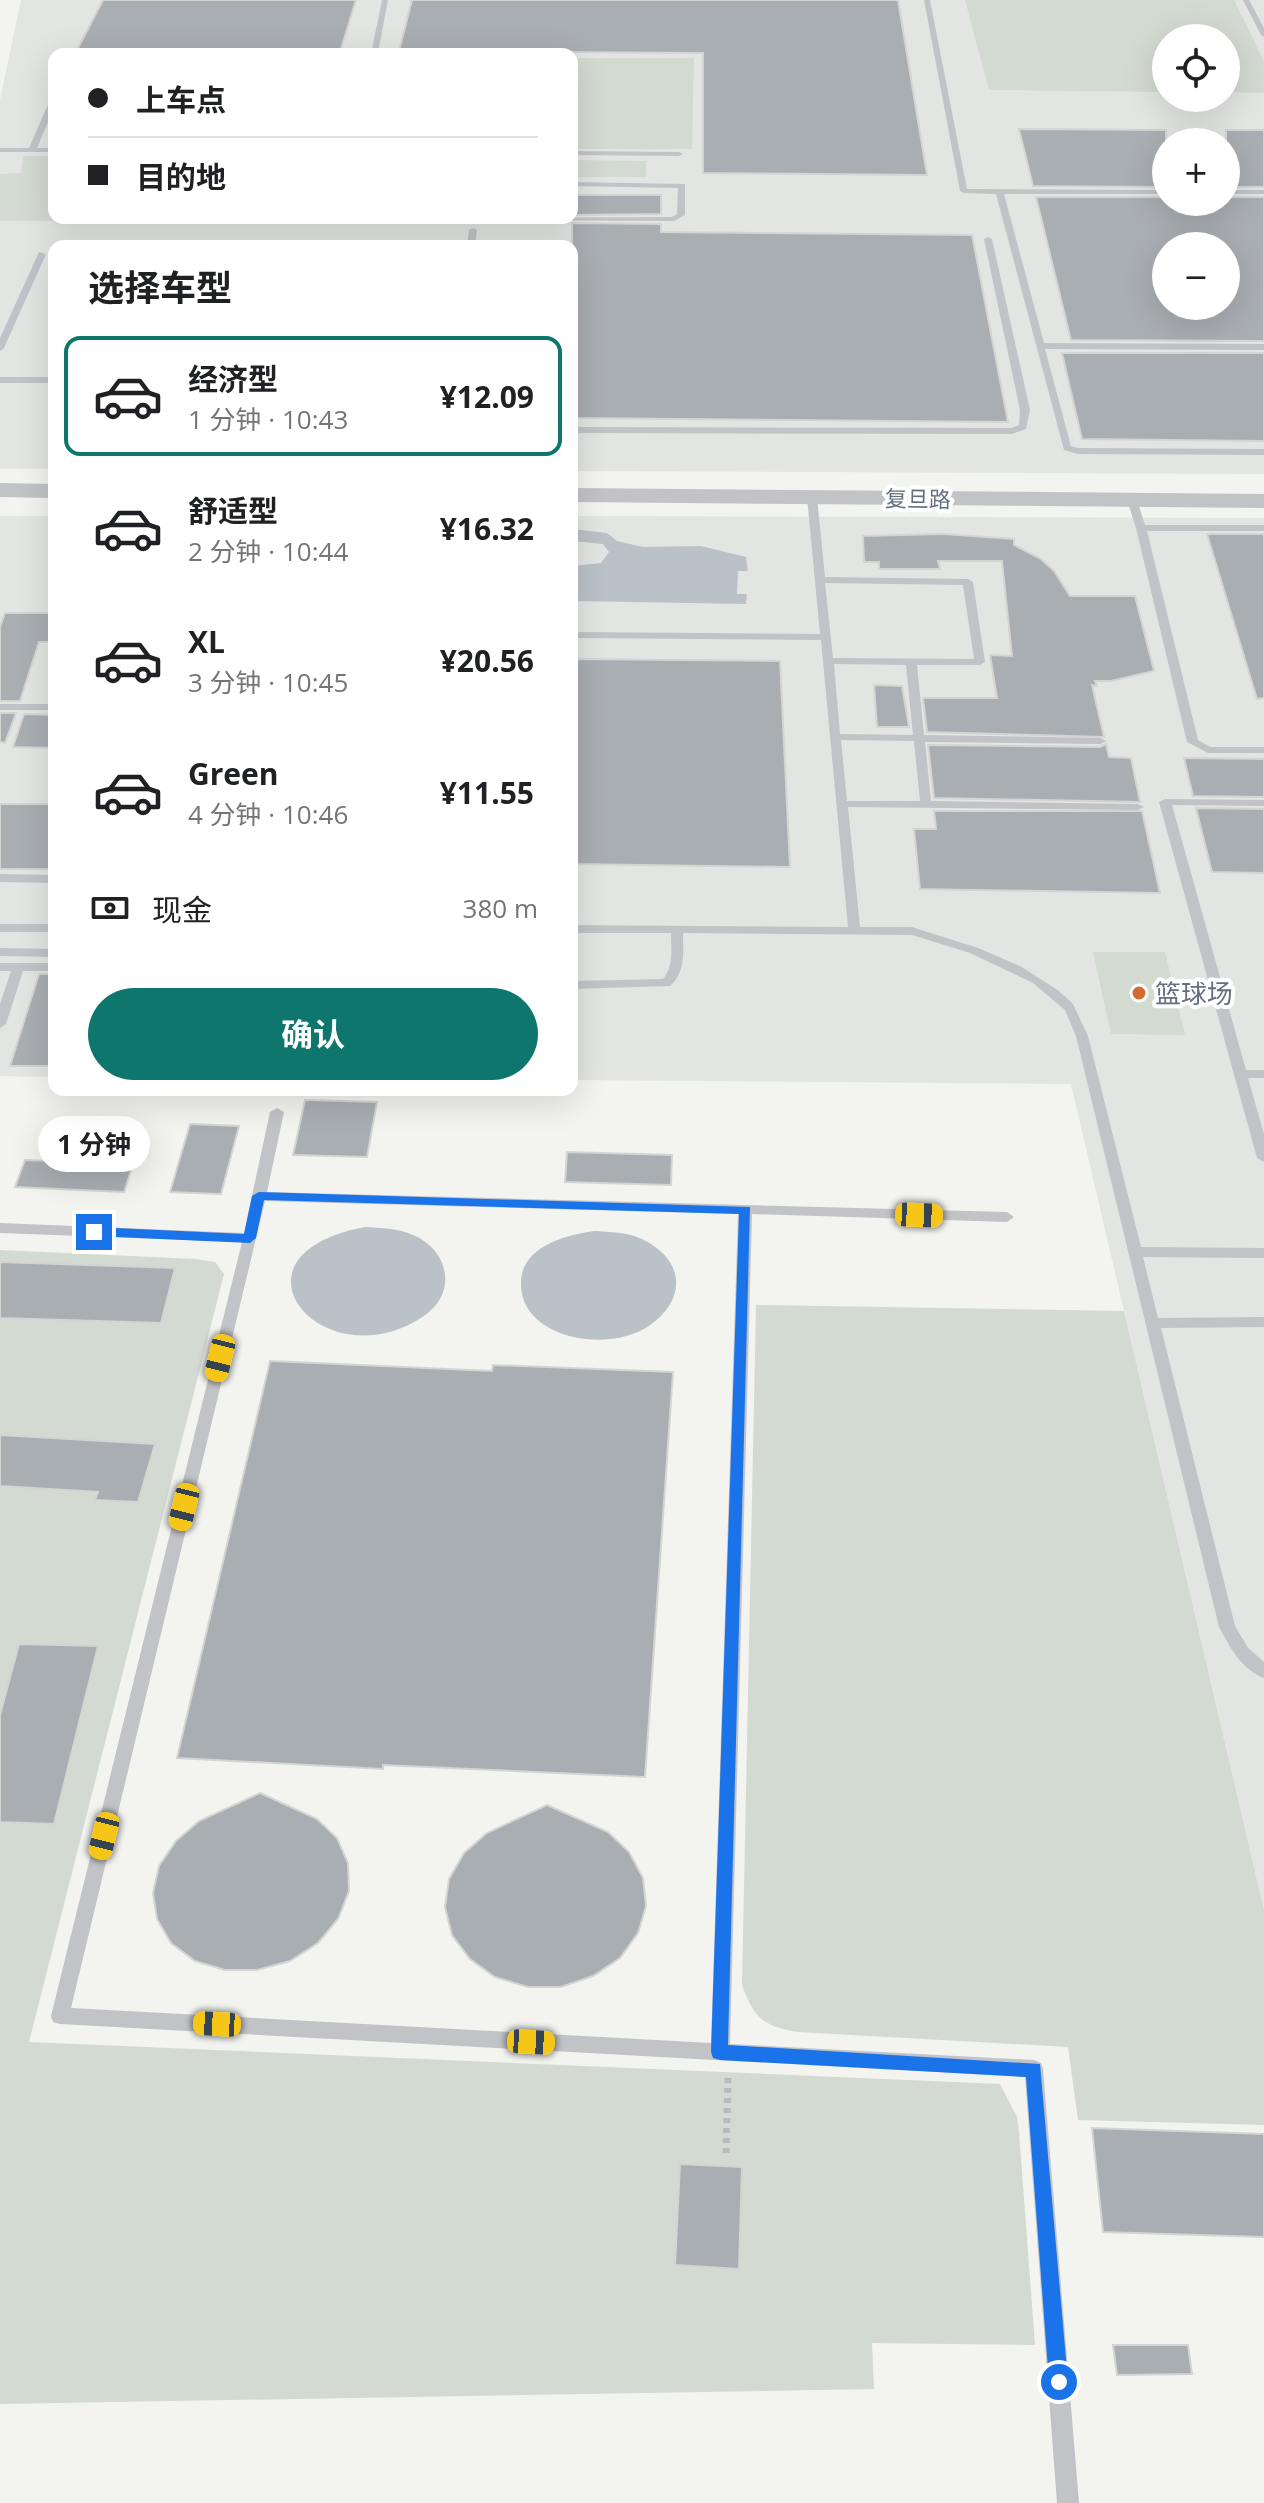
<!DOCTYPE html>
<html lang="zh">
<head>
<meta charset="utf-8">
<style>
  :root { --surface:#fff; --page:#f6f6f6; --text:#202124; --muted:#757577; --line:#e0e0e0; --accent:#0f766e }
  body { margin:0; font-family:"Open Sans","Noto Sans SC",sans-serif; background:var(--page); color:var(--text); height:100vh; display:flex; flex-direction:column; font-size:30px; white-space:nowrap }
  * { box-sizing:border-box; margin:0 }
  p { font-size:26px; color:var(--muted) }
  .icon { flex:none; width:44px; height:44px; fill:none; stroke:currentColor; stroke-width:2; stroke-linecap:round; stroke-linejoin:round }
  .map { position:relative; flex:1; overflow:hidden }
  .side { position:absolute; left:48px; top:240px; width:530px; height:856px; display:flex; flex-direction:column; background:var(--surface); border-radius:16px; box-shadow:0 8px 32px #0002 }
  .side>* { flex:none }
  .top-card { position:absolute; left:48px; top:48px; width:530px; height:176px; border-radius:16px; box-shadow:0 8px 32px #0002; display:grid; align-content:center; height:176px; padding:0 40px; background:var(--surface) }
  .tools { position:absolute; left:1152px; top:24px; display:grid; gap:16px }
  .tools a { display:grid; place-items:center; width:88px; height:88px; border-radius:50%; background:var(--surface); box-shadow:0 8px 32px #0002; font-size:40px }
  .end { position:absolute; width:36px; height:36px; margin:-18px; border:10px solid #1a73e8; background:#fff; box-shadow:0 0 0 4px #fff }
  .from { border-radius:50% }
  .bubble { position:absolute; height:56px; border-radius:28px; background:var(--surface); box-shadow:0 8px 32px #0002; font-size:26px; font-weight:700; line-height:56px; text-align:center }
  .car { position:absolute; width:24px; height:48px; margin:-24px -12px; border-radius:10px; box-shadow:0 0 6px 2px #0007; background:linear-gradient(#f5c518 24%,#345 0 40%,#f5c518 0 76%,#345 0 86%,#f5c518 0) }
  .top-card b { display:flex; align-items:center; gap:28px; height:76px; font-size:30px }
  .top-card b+b { border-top:2px solid var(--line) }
  .top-card i { width:20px; height:20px; background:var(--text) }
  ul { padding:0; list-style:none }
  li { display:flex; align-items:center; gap:24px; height:120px; margin:0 16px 12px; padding:0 24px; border:4px solid transparent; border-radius:16px }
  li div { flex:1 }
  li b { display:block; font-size:30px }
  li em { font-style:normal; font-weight:700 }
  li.on { border-color:var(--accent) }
  li>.icon { width:72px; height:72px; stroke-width:1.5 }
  h2 { padding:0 40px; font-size:36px; line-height:96px }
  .pay { display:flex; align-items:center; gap:20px; height:88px; padding:0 40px; font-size:30px }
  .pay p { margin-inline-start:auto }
  .button { display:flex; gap:16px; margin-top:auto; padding:16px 40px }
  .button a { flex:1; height:92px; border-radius:48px; background:var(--accent); color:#fff; font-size:32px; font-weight:700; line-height:92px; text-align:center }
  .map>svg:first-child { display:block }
</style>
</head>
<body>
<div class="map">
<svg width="1264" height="2503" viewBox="0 0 1264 2503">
  <rect width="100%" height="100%" fill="#f3f3f0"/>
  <path fill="#e3e5e3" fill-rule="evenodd" d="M21 0H1264V474L572 471V246H54V469H0V100ZM1166 38H1226V98H1166ZM54 54H572V218H54ZM1166 142H1226V202H1166ZM1166 246H1226V306H1166Z
    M0 516H54V1077L0 1076Z
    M572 516 1264 518V1910L1071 1084 572 1080Z"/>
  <path fill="#d3dad1" d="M965 0H1234L1264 61V93L1226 92V38H1166V92L989 90Z
    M572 58H694L692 149H572Z
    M23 156H54V218H440L439 222 0 221V174L21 173Z
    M572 160 646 161V177H572Z
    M1093 952H1165L1185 1035 1111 1034Z
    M0 1250 196 1259 215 1262 224 1274 29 2042 1000 2084 1017 2117 1019 2132 1035 2345 872 2343 874 2389 0 2404Z
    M756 1305 1124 1311 1264 1910V2125L1078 2120 1068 2047 798 2032C763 2026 754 2018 742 1985Z"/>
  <path fill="#bbc2c7" d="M572 529 607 533 617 541 643 547 701 546 746 557 748 571H738L737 594H747L746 604 572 601V566L601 563 609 552 603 544 572 541Z
    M365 1227C381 1228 398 1228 413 1235 449 1250 458 1293 424 1316 323 1384 215 1255 365 1227Z
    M594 1231C610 1232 627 1232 642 1239 684 1259 688 1298 650 1325 618 1348 556 1344 531 1313 524 1304 521 1294 521 1284 520 1247 565 1235 594 1231Z"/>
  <path fill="#a9aeb3" stroke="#d4d4d2" stroke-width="2" fill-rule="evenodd" d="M103 0H356L340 52 77 50Z
    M412 0H898L927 175 703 173V53L399 51Z
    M1019 129 1166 130V187L1033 186Z
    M1226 130H1264V187H1226Z
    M572 195H661V214L572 215Z
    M1036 197H1166V202H1226V197H1264V341L1071 340ZM1166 246H1226V306H1166Z
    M572 223 661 224V232L972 235 1008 422 572 418Z
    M1062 353H1264V441L1082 439Z
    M943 534 1014 539V545L1041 559 1054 571 1070 596H1135L1154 671 1111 681H1095L1097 686 1092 685 1104 737 927 732 923 698H997L990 655 1012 656 1002 561H938L940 569H879V562H864L863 536Z
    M1207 534H1264V698L1257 699Z
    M5 613H54V642H39L20 701H0V627Z
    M572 659 780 661 790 867 572 864Z
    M874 685 902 686 909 727H877Z
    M0 713H16L5 743 0 742Z
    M24 714 54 715V748L13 747Z
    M1106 744 1109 757 1131 758 1140 802 934 798 928 745 1100 747Z
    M1184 758 1264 759V797L1193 796Z
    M0 804H54V869H0Z
    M1196 808 1264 809V873L1212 872Z
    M934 811H1142L1160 893 920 889 914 829H936Z
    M39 974H54V1066H10Z
    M305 1100 377 1102 367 1157 293 1155Z
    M190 1124 239 1126 221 1194 170 1192Z
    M567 1152 672 1155 671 1185 565 1182Z
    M25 1160 133 1164 124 1192 15 1187Z
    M0 1262 175 1268 161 1323 0 1318Z
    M270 1361 492 1371 493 1365 673 1372 645 1777 383 1765V1769L177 1758Z
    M0 1435 155 1444 138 1502 95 1500 98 1492 0 1486Z
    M19 1644 98 1646 54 1824 0 1822V1715Z
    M260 1793 317 1819 337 1838 348 1863 349 1891 338 1919 318 1943 290 1961 257 1970H225L195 1961 171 1943 157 1919 153 1893 159 1866 176 1841 199 1821Z
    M547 1805 608 1832 629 1852 643 1878 646 1906 638 1933 620 1958 593 1976 561 1987H528L495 1977 470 1959 452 1935 445 1907 449 1879 464 1853 487 1833Z
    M1092 2128 1264 2134V2237L1103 2232Z
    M680 2164 742 2167 739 2269 675 2265Z
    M1113 2345H1188L1192 2374 1117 2375Z"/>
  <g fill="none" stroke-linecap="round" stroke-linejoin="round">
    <path stroke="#b8babc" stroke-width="7" stroke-dasharray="5 5" stroke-linecap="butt" d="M726 2153 728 2078"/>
    <path fill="#c1c3c7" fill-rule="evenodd" d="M382 0H388L378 53 371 54Z
      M924 0H930L967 189 1166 190V194H1004L1044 343 1264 344V350L1045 349 1071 446 1078 448 1264 449V455L1078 454 1064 450 996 194 964 193 960 191Z
      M1243 0H1249L1264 28V37L1261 35Z
      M54 98V108L37 148H54V152H0V148H29L50 100Z
      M572 151 679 152 683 154 679 156 572 155Z
      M572 182 685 184V215L674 221 482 220 478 218 672 217 677 214 678 188 572 186Z
      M1226 190H1264V194H1226Z
      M473 228 477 230 475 246H467L469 230Z
      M988 237 992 239 1030 410 1026 429 1012 434 572 433V427L1011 428 1019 425 1020 410 984 239Z
      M39 252 46 254 4 348 0 351V338Z
      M0 377H54V383H0Z
      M812 494 817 497 825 577 968 579 973 582 985 662 980 665H917L924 735 1100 738 1106 741 1100 744 925 742 931 801 1138 804 1144 807 1138 810 848 807 860 927H912L978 948 1022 967 1059 991 1073 1004 1088 1036 1141 1247 1264 1248V1258L1143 1257 1158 1318 1264 1317V1327L1161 1328 1235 1626 1248 1648 1264 1662V1678C1241 1669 1230 1647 1219 1627L1076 1036 1065 1010 1033 983 970 953 912 935 683 933C683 953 686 971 670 986L572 989V981L663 979C674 966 671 949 671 933H572V925L848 927 821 640 572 638V632L820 634 807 497ZM825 583 963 585 974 659 833 658ZM834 664 906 665 913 735 840 734ZM841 740 914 741 920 801H847Z
      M1132 497 1137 500 1145 525H1264V531H1147L1198 740 1210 747H1264V753H1208L1187 742 1136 528 1127 500Z
      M0 704H54V710H0Z
      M1165 799 1264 800V806L1172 805 1246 1070H1264V1078H1248L1264 1134V1162L1257 1158 1159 802Z
      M0 874 54 875V883L0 882Z
      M0 924H54V932H0Z
      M0 948 54 949V957L0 956Z
      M0 963H54V971H23L6 1024 0 1028V1004L11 971H0Z
      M277 1108 284 1112 267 1192 1007 1212 1014 1217 1007 1222 752 1214 730 2044 1034 2060 1041 2063 1043 2069 1079 2503H1057L1025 2077 60 2024 53 2022 51 2016 242 1242 0 1233V1223L244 1233 270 1112ZM265 1201 738 1214 711 2043 71 2008Z"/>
    <path fill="#c1c3c7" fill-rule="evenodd" d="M0 483 54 484V498L0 497Z
      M572 488 1264 494V508L572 502Z"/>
  </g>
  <path fill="#1a73e8" d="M259 1192 750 1207 728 2045 1040 2064 1068 2382 1065 2389 1059 2392 1052 2389 1049 2382 1026 2077 720 2060 713 2058 711 2052 739 1214 264 1200 256 1238 250 1243 94 1236 87 1232 94 1227 244 1234 252 1196Z"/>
  <circle fill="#d26c31" stroke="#fff" stroke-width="3" cx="1139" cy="993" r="8"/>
  <g text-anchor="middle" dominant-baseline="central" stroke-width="8" stroke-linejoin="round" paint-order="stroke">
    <g font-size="22" fill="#65707e" stroke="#fff">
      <text transform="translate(918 498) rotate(1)">复旦路</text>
    </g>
    <g font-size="26" fill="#65707e" stroke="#fff" text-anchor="start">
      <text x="1155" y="993">篮球场</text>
    </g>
  </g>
</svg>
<div class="tools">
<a><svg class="icon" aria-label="locate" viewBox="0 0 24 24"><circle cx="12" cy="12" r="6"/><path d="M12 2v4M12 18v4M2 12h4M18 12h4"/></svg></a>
<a>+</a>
<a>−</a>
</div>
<i class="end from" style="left:1059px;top:2382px"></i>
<i class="end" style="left:94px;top:1232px"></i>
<div class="bubble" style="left:38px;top:1116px;width:112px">1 分钟</div>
<i class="car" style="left:919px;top:1215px;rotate:92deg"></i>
<i class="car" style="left:220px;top:1358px;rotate:194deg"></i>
<i class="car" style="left:184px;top:1507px;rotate:194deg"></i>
<i class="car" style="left:104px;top:1836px;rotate:194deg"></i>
<i class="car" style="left:217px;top:2024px;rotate:273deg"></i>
<i class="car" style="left:531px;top:2042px;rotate:93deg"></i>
<div class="top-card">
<b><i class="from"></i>上车点</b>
<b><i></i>目的地</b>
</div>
<section class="side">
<h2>选择车型</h2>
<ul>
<li class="on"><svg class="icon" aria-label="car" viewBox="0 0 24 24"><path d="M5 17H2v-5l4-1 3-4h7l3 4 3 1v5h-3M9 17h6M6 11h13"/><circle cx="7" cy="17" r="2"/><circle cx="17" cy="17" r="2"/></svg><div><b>经济型</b><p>1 分钟 · 10:43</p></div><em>¥12.09</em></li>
<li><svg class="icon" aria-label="car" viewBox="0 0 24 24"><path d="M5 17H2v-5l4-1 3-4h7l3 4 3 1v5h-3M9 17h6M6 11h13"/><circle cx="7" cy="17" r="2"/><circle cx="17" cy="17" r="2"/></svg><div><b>舒适型</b><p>2 分钟 · 10:44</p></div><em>¥16.32</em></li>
<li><svg class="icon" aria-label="car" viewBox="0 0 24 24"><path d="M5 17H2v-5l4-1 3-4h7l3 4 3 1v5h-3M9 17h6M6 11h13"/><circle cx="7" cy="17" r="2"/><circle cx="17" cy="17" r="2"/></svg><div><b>XL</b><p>3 分钟 · 10:45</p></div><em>¥20.56</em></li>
<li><svg class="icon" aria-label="car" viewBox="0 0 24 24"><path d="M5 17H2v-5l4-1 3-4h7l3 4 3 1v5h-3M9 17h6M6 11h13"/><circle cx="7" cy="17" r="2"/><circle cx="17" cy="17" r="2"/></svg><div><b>Green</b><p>4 分钟 · 10:46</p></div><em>¥11.55</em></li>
</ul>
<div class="pay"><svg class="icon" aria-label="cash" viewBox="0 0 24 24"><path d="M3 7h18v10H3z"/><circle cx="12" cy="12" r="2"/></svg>现金<p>380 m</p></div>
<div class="button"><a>确认</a></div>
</section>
</div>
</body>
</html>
